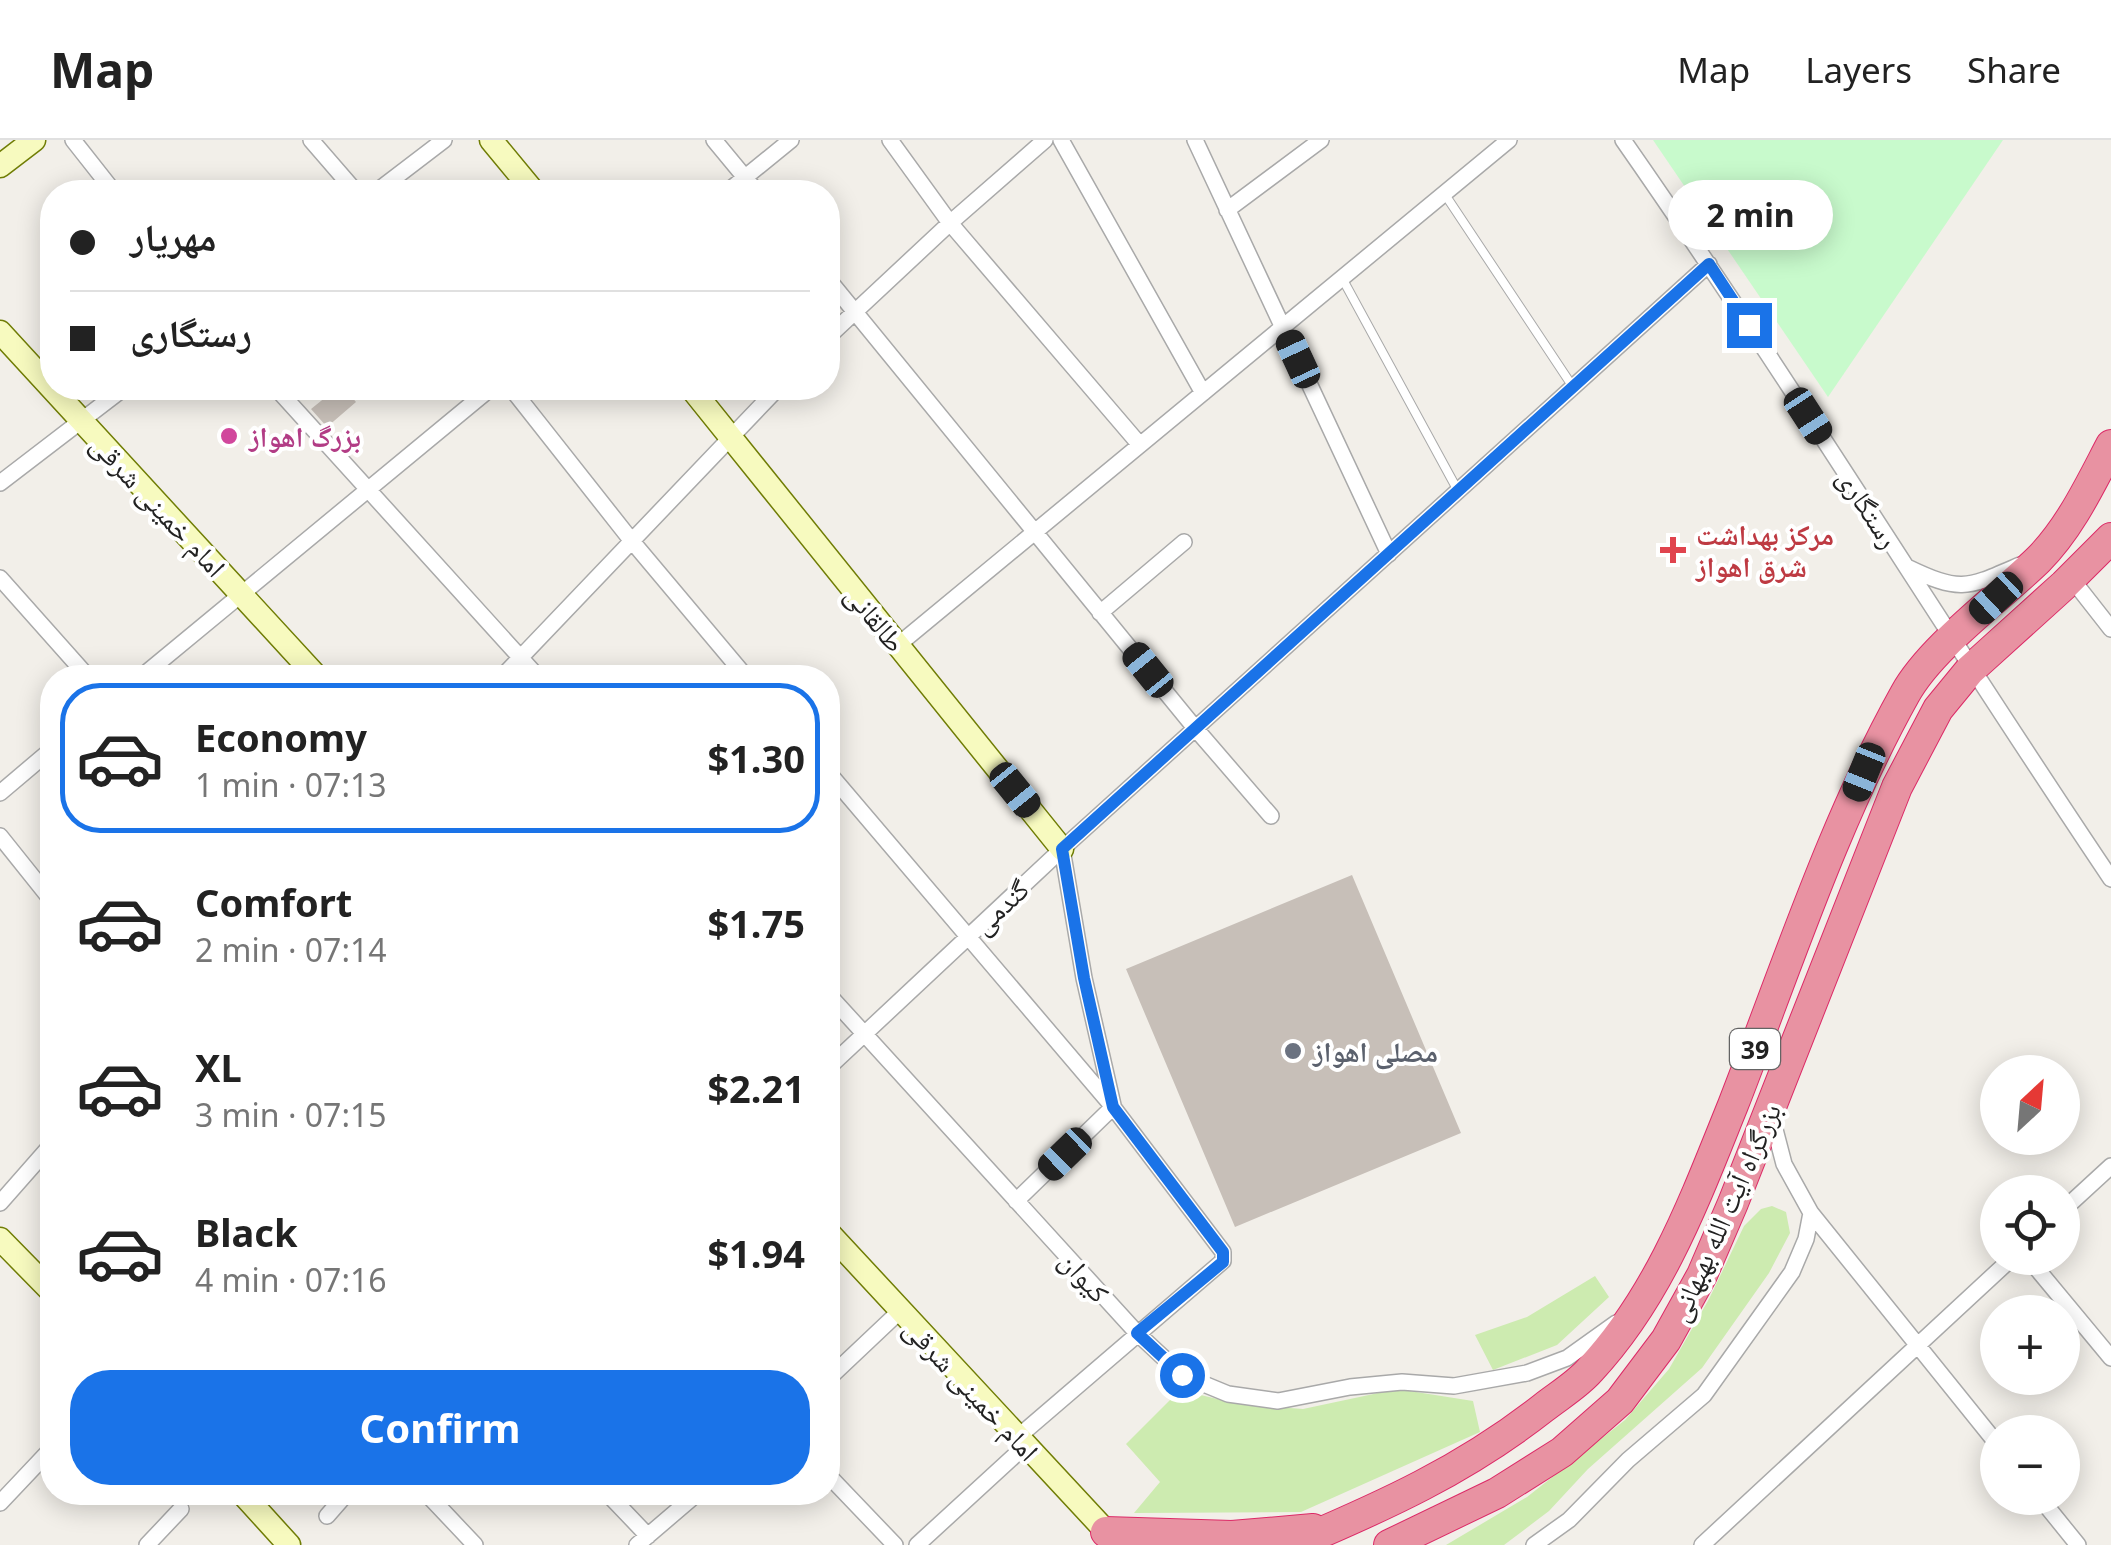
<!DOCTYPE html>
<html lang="en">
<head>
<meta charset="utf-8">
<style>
  :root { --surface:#fff; --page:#f6f6f6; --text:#222; --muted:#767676; --line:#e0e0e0; --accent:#1a73e8 }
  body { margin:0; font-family:"Noto Sans","Noto Naskh Arabic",sans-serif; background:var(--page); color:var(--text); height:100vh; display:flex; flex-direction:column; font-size:38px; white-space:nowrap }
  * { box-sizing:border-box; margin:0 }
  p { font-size:32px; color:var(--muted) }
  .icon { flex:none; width:55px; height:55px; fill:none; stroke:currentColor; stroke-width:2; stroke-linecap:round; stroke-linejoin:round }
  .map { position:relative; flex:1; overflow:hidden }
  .details { position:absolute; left:40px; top:525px; width:800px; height:840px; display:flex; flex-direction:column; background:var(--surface); border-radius:40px; box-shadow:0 5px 25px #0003 }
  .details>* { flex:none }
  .banner { position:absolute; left:40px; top:40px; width:800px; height:220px; border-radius:40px; box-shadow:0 5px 25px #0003; display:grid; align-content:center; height:220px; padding:0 30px; background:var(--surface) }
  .needle { width:65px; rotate:26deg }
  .buttons { position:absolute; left:1980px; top:915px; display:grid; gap:20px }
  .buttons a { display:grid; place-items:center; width:100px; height:100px; border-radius:50%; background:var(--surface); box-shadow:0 5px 25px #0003; font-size:50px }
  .end { position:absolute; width:45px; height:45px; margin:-22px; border:12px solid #1a73e8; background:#fff; box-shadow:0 0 0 5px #fff }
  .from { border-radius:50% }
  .bubble { position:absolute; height:70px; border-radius:35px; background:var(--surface); box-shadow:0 5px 25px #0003; font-size:32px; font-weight:700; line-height:70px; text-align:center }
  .car { position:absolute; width:30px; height:60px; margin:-30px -15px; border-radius:12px; box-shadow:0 0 8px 2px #0007; background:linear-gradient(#222 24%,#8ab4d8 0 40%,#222 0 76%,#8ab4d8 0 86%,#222 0) }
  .banner b { display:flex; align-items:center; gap:35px; height:95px; font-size:38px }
  .banner b+b { border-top:2px solid var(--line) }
  .banner i { width:25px; height:25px; background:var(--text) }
  ul { padding:18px 0 0; list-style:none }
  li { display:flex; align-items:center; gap:30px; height:150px; margin:0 20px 15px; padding:0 10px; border:5px solid transparent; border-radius:40px }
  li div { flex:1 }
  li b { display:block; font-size:38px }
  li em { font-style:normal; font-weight:700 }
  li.selected { border-color:var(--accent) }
  li>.icon { width:90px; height:90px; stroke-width:1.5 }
  .cta { display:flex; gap:20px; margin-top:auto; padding:20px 30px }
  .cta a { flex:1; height:115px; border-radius:40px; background:var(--accent); color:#fff; font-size:40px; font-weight:700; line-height:115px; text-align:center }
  header { display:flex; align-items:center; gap:60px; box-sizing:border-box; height:140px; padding:0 50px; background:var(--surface); border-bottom:2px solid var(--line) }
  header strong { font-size:48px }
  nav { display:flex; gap:55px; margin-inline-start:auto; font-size:35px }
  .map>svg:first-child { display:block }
</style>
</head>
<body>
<header>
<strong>Map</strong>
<nav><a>Map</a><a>Layers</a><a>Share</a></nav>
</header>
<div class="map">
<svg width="2111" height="1405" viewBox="0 0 2111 1405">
  <rect width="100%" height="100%" fill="#f2efe9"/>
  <path fill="#cdebb0" d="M1772 1066 1786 1072 1790 1093 1769 1133 1702 1228 1588 1329 1549 1371 1504 1405H1446L1527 1357 1625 1280 1669 1229 1709 1159 1744 1086 1761 1069Z
    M1595 1136 1609 1157 1557 1205 1493 1230 1475 1195 1527 1177Z
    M1397 1249 1473 1261 1480 1292 1301 1372 1134 1373 1160 1342 1126 1304 1180 1250 1238 1264 1303 1269Z"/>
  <path fill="#c8facc" d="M1653 0H2003L1828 257Z"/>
  <path fill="#c7bfb8" d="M337 248H344L356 262 327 287 311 269Z
    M1352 735 1461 993 1235 1087 1126 829Z"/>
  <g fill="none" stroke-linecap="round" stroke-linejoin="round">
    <defs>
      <path id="lane" d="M1444 53 1573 247
        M1342 138 1457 349"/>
      <path id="street" d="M73 0 114 52
        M311 0 356 52
        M714 0 757 52
        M890 0 950 83 1140 305
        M1061 0 1203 253
        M1195 0 1389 414
        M1623 0C1792 242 1946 494 2111 739
        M376 52 444 0
        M727 52 791 0
        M1227 70 1321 0
        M828 139 1195 588 1271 676
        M828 197 950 83 1045 0
        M276 248 539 538
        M511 248 631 400 747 538
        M0 343 124 248
        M1907 427C1961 453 1967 448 2020 425
        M0 438 89 538
        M2071 438 2111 489
        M1100 473 1184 402
        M898 505 1509 0
        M140 538 491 248
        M501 538 778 248
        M828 632 1113 967 1223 1112V1121L1018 1297
        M0 653 52 609
        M0 696 52 761
        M1062 709 1084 838 1113 965
        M828 854 1137 1193 1182 1235 1228 1254 1278 1261 1350 1247 1402 1242 1454 1246 1527 1233 1567 1218 1616 1183
        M828 928 1062 709 1709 124
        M1772 978 1784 1024 1811 1073 1998 1305
        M1016 1061 1113 967
        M0 1063 52 1004
        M2062 1071 2111 1026
        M2028 1118 2111 1218
        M828 1239 900 1171
        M828 1335 895 1405
        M425 1352 475 1405
        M606 1352 648 1396
        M2040 1358 2078 1405
        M0 1363 52 1308
        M327 1376 348 1352
        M147 1405 181 1369
        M637 1405 699 1352
        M917 1405 1026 1305
        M1534 1405 1569 1380 1628 1320 1704 1255 1792 1132 1806 1099 1811 1073
        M1702 1405 2012 1118"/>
      <path id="secondary" d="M491 0 534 52
        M0 26 34 0
        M0 192 318 538
        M691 248 1062 709
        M828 1092 1116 1402
        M0 1099 52 1152
        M241 1352 289 1405"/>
      <path id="highway" d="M1106 1392 1232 1396 1313 1389
        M1292 1405C1384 1366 1464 1330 1543 1268 1558 1256 1577 1245 1590 1230 1660 1155 1695 1059 1733 965 1786 829 1834 681 1905 554 1930 508 2000 457 2038 420 2070 388 2090 345 2111 305
        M1389 1405 1497 1353 1562 1312 1620 1261 1666 1200 1702 1135 1733 1063 1897 647 1938 569 1970 530 2064 445 2111 398"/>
    </defs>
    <use href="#lane" stroke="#a9a9a9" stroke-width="10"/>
    <use href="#street" stroke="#a9a9a9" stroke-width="18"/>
    <use href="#secondary" stroke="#707d05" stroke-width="25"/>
    <use href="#highway" stroke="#dc2a67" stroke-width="32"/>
    <use href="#lane" stroke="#fff" stroke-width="8"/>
    <use href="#street" stroke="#fff" stroke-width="15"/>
    <use href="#secondary" stroke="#f7fabf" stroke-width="22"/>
    <use href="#highway" stroke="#e892a2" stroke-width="30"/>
  </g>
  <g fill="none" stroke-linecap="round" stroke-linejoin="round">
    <path stroke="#1a73e8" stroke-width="12" d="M1182 1235 1137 1193 1223 1122V1112L1113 967 1084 838 1062 709 1709 124 1749 185"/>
  </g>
  <circle fill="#d1479c" stroke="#fff" stroke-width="4" cx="229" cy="296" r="10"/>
  <path fill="#e0444e" stroke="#fff" stroke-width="4" d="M1668 395h10v10h10v10h-10v10h-10v-10h-10v-10h10z"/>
  <circle fill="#6b7280" stroke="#fff" stroke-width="4" cx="1293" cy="911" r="10"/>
  <g text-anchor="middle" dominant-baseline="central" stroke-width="8" stroke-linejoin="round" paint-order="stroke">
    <rect fill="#fff" stroke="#646464" stroke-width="2.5" x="1730" y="889" width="50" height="40" rx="8"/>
    <g font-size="25" font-weight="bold" fill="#222">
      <text x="1755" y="909">39</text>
    </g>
    <g font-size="28" font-weight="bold" fill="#b23c85" stroke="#fff" text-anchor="start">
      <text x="249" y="296">بزرگ اهواز</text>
    </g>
    <g font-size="28" fill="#222" stroke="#fff">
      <text transform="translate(159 365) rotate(47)">امام خمینی شرقی</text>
      <text transform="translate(1869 368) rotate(57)">رستگاری</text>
      <text transform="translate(876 478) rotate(51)">طالقانی</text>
      <text transform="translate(1000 766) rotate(-43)">گندمی</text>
      <text transform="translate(1724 1072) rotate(-66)">بزرگراه آیت الله بهبهانی</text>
      <text transform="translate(1085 1136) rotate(48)">کیوان</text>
      <text transform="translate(972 1249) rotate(47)">امام خمینی شرقی</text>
    </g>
    <g font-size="28" font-weight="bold" fill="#be3a42" stroke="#fff" text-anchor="start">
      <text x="1696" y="394">مرکز بهداشت<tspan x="1696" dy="32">شرق اهواز</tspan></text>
    </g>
    <g font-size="28" font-weight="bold" fill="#5b616d" stroke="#fff" text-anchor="start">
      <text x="1313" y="911">مصلی اهواز</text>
    </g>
  </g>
</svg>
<div class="buttons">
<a><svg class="needle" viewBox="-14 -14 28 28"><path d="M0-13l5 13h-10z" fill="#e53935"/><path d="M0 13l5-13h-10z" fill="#767676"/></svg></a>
<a><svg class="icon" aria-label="locate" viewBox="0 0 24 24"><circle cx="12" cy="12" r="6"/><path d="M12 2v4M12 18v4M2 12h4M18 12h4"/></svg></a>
<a>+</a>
<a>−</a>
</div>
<i class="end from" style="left:1182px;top:1235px"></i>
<i class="end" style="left:1749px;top:185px"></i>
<div class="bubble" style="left:1668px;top:40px;width:165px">2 min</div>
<i class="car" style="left:1298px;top:219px;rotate:335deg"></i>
<i class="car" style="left:1808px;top:276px;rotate:147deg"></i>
<i class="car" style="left:1996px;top:458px;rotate:227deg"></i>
<i class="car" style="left:1148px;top:530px;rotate:321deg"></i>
<i class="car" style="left:1864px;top:632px;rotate:202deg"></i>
<i class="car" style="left:1015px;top:650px;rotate:141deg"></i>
<i class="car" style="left:1065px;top:1014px;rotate:226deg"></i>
<div class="banner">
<b><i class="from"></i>مهریار</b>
<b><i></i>رستگاری</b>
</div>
<section class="details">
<ul>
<li class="selected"><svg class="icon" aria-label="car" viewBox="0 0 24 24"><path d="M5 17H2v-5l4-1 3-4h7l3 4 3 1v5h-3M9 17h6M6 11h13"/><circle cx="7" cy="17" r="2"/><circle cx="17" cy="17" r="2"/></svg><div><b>Economy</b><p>1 min · 07:13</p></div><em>$1.30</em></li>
<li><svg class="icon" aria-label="car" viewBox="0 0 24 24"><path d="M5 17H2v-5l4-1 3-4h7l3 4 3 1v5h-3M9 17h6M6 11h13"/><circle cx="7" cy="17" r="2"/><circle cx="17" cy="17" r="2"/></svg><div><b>Comfort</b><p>2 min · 07:14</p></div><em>$1.75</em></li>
<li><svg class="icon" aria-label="car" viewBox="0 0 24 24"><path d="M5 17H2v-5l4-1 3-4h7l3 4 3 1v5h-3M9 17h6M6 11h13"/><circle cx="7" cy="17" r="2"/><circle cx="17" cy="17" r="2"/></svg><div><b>XL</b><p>3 min · 07:15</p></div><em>$2.21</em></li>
<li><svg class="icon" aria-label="car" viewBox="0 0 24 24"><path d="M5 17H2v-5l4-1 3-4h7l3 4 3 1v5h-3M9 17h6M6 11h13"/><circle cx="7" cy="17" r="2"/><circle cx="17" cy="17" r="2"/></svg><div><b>Black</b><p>4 min · 07:16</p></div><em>$1.94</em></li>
</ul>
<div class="cta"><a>Confirm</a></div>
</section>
</div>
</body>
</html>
